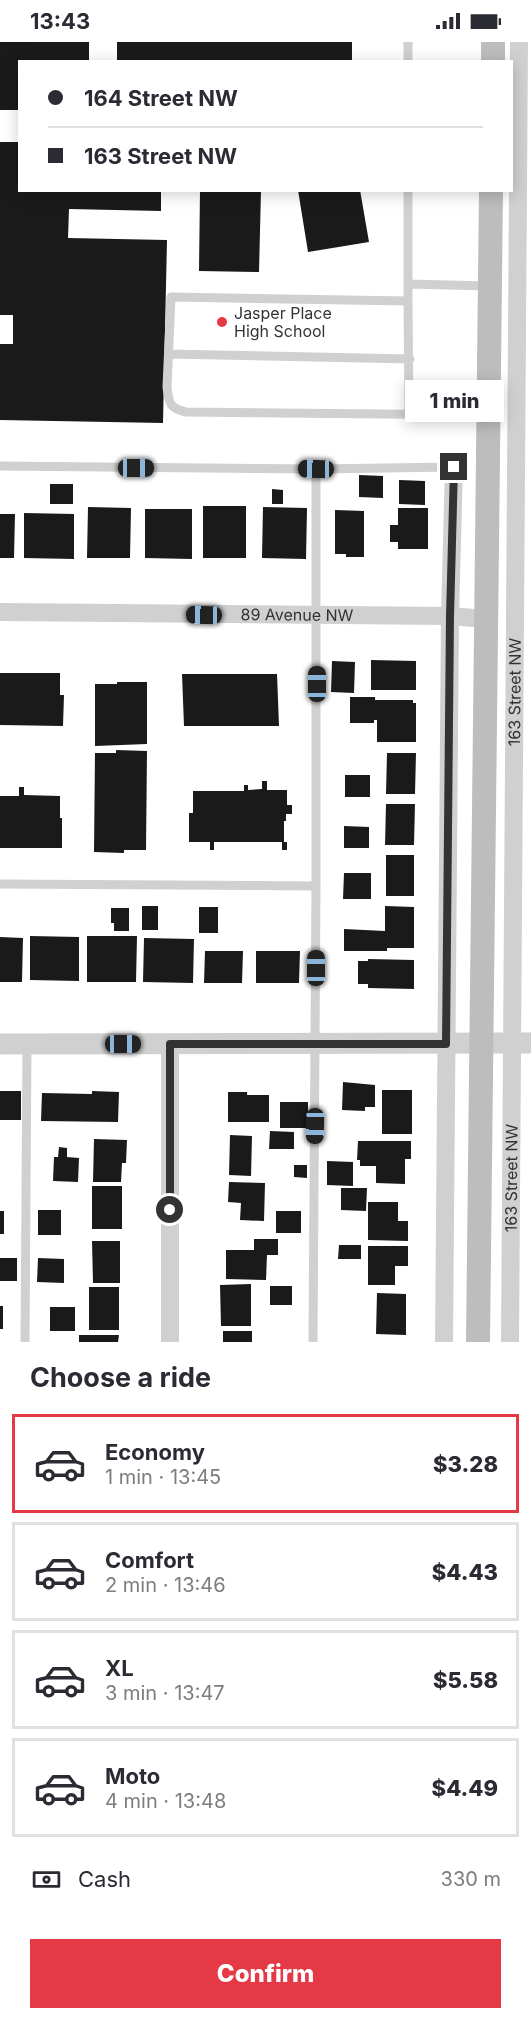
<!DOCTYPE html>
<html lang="en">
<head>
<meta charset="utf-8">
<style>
  :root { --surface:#fff; --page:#f2f2f3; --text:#2b2b33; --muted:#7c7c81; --line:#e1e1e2; --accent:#e63946 }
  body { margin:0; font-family:Inter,sans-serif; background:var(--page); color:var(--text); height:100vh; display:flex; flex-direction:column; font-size:22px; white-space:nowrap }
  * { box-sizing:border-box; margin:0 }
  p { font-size:20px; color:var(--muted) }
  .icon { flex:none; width:33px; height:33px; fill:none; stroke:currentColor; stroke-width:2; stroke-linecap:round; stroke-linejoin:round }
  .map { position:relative; height:1300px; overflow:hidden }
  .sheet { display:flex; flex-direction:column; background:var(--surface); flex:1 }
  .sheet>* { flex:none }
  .guide { position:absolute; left:18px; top:18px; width:495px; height:132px; border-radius:0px; box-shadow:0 3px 15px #0003; display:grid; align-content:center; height:132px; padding:0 30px; background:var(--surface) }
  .end { position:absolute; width:27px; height:27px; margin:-14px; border:8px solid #333; background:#fff; box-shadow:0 0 0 3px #fff }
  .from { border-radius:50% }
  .bubble { position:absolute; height:42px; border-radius:0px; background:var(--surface); box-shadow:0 3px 15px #0003; font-size:20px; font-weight:800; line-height:42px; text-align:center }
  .car { position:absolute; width:18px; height:36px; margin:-18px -9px; border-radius:8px; box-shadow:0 0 4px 2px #0007; background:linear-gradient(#222 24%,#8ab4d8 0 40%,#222 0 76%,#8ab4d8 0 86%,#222 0) }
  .guide b { display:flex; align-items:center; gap:21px; height:57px; font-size:22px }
  .guide b+b { border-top:2px solid var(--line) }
  .guide i { width:15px; height:15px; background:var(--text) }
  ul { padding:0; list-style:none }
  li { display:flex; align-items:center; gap:18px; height:99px; margin:0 12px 9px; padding:0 18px; border:3px solid var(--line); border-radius:0px }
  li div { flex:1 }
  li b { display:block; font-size:22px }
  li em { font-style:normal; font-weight:800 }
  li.on { border-color:var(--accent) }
  li>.icon { width:54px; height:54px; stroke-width:1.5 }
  h2 { padding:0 30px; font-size:27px; line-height:72px }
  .pay { display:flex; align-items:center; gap:15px; height:66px; padding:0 30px; font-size:22px }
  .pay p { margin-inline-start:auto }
  .button { display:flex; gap:12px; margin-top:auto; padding:12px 30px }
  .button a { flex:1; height:69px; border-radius:0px; background:var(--accent); color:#fff; font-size:24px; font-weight:800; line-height:69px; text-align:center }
  .status { display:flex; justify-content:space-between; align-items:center; height:42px; padding:0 30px; background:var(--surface); direction:ltr }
  .status svg { height:16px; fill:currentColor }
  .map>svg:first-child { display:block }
</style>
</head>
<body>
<div class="status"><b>13:43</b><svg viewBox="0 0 49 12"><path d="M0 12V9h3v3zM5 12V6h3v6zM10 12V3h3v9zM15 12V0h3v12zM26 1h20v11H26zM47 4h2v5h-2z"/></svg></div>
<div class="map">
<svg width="531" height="1300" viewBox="0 0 531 1300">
  <rect width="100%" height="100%" fill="#fff"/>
  <path fill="#1a1a1a" d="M0 0H89V20H20V68H0Z
    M117 0H352V20H117Z
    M0 100H20V148H161V169L69 167 68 196 167 198 163 381 0 378V302H13V273H0Z
    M200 148H261L259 230 199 229Z
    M298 148H360L369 200 308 210Z
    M359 433 383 434V456L359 455Z
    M399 438 425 439V463L399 462Z
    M50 442H73V462H50Z
    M272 447 283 448V462H272Z
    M203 464H246V516H203Z
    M88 465 131 466 130 516H87Z
    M263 465 307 466 306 517 262 516Z
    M398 466H428V507H398V500H390V483H398Z
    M145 467H192V517L145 516Z
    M335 468 364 469V515H346V512H335Z
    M24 471 74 472V517L24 516Z
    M0 472H15L14 516H0Z
    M371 618 416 619V648H371Z
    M332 619 355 620 354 651 331 650Z
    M0 631H60V653H64L63 684 0 683Z
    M182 632H277L279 684H184Z
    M117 640H147V702L95 704V642H117Z
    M350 655H375V658H413V661H416V700H377V678H374V681H350Z
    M116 708 147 709 146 808H124V811L94 810 95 711H116Z
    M387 711H416L415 752H386Z
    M345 733H370V755H345Z
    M262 739H267V748H287V763H292V772H286V779H284V800H287V808H282V800H214V808H210V800H189V771H193V749H244V743H248V748L262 747Z
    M19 745H24V753L60 754V776H62V806H0V754H19Z
    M386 762H415L414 803H385Z
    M344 784 369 785V806H344Z
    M386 813H414V854H386Z
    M344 831H371V857H343Z
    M142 864H158V888H142Z
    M385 864 414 865V906H387V909H344V887L385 889Z
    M199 865H218V891H199Z
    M111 866H129V889H114V881H111Z
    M30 894 79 895V939L30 938Z
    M87 894H137L136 940H87Z
    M0 895 23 896 22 940H0Z
    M144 896 194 897 193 941 143 940Z
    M205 909H243L242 941H204Z
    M256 909H300L299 941H256Z
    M368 917 414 918V947L368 946V942H358V919H368Z
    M343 1040 375 1043V1065H365V1069L342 1068Z
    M382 1048H412V1092H382Z
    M0 1049H21V1078H0Z
    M92 1049 119 1050 118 1080 41 1079 42 1051 92 1052Z
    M228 1050H247V1053H269V1080H228Z
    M280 1060H308V1086H280Z
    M270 1089 294 1090V1107H269Z
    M230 1093 252 1094 251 1134 229 1133Z
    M94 1097 127 1098 126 1121H122L121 1140H93Z
    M358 1099H411V1117H405V1142L376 1141V1124H360V1118H357Z
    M59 1105 67 1106V1115L79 1116 78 1140 53 1139 54 1115H58Z
    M327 1119 353 1120V1144L327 1143Z
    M294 1123H307V1136L294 1135Z
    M229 1140 265 1141 264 1179 240 1178 241 1161 228 1160Z
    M92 1144H122V1187H92Z
    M341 1146H367L366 1169 341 1168Z
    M368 1160H398V1179H408V1199L368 1198Z
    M38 1168H61V1193H38Z
    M0 1169H4V1192H0Z
    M276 1169H301V1191H276Z
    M254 1197H278V1213H267L266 1238 226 1237V1208H254Z
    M92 1199H120V1241H93Z
    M339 1203H361V1217H338Z
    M368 1204H408V1224H395V1243H368Z
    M0 1216H17V1239H0Z
    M38 1216 64 1217V1241L37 1240Z
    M251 1242V1284H221L220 1243Z
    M270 1244H292V1263H270Z
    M89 1245H119V1288H89Z
    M377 1251 406 1252V1293L376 1292Z
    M0 1264H3V1287H0Z
    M50 1265H75V1289H50Z
    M223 1289H252V1300H223Z
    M79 1293H119L118 1300H79Z"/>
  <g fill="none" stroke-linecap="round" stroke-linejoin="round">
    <path stroke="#d0d0d0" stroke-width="9" d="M408 0V20
      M408 148V259L171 255 167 345C169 361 169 366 186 370L488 373
      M408 242 489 244
      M408 259 409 372
      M169 312 410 317
      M0 424 316 427 454 425
      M0 842 316 844
      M25 1300 27 1002
      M313 1300 316 844V427"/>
    <g stroke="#d0d0d0" stroke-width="18">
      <path id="s1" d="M0 570 450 574 486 577"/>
      <path d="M170 1300V1002"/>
      <path d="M444 1300 450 574 454 425"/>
      <path id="s2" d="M510 1300 519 0"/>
    </g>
    <path stroke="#d0d0d0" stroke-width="21" d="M0 1002 531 1001"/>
    <path stroke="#bdbdbd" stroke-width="24" d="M493 20V0
      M478 1300 491 148"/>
  </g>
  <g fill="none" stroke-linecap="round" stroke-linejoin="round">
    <path stroke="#333" stroke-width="8" d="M170 1168V1002H446L450 574 454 425"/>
  </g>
  <circle fill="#e63946" stroke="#fff" stroke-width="2" cx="222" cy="280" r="6"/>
  <g text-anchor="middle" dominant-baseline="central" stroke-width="6" stroke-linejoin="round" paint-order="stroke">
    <g font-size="16" fill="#333" stroke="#fff" text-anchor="start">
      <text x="234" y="271">Jasper Place<tspan x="234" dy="18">High School</tspan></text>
    </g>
    <g font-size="16" fill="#333" stroke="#fff">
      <text stroke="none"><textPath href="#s1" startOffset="297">89 Avenue NW</textPath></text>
      <text stroke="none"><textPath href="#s2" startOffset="650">163 Street NW</textPath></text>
      <text stroke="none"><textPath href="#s2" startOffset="164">163 Street NW</textPath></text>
    </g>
  </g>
</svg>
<i class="end from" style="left:170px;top:1168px"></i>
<i class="end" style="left:454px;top:425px"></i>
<div class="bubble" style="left:405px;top:338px;width:99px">1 min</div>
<i class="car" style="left:136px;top:426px;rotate:90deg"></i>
<i class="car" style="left:316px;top:427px;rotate:271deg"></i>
<i class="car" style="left:204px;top:573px;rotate:271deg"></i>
<i class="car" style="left:317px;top:642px;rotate:0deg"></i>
<i class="car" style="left:316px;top:926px;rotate:0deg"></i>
<i class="car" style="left:123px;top:1002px;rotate:90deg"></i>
<i class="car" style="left:315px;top:1084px;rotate:181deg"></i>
<div class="guide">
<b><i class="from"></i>164 Street NW</b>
<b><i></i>163 Street NW</b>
</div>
</div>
<section class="sheet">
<h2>Choose a ride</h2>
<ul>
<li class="on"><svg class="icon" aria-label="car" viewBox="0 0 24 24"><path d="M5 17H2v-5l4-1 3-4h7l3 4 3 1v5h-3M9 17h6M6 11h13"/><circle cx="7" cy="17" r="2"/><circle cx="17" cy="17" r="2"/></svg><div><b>Economy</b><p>1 min · 13:45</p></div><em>$3.28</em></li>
<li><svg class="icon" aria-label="car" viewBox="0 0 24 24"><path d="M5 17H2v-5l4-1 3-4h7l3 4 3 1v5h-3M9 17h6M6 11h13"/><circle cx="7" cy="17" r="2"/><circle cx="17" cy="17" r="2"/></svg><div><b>Comfort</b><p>2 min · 13:46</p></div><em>$4.43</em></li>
<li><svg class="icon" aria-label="car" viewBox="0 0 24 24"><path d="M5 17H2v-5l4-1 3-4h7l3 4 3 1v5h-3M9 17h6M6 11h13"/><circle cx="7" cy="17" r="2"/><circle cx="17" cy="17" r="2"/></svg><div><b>XL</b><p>3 min · 13:47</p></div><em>$5.58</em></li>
<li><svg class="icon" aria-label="car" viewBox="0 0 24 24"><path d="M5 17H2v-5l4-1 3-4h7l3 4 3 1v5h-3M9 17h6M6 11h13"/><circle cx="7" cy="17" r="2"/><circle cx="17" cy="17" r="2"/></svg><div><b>Moto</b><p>4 min · 13:48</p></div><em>$4.49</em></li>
</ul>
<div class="pay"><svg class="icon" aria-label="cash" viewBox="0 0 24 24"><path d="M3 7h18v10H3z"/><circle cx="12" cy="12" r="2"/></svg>Cash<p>330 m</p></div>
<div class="button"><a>Confirm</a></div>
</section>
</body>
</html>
